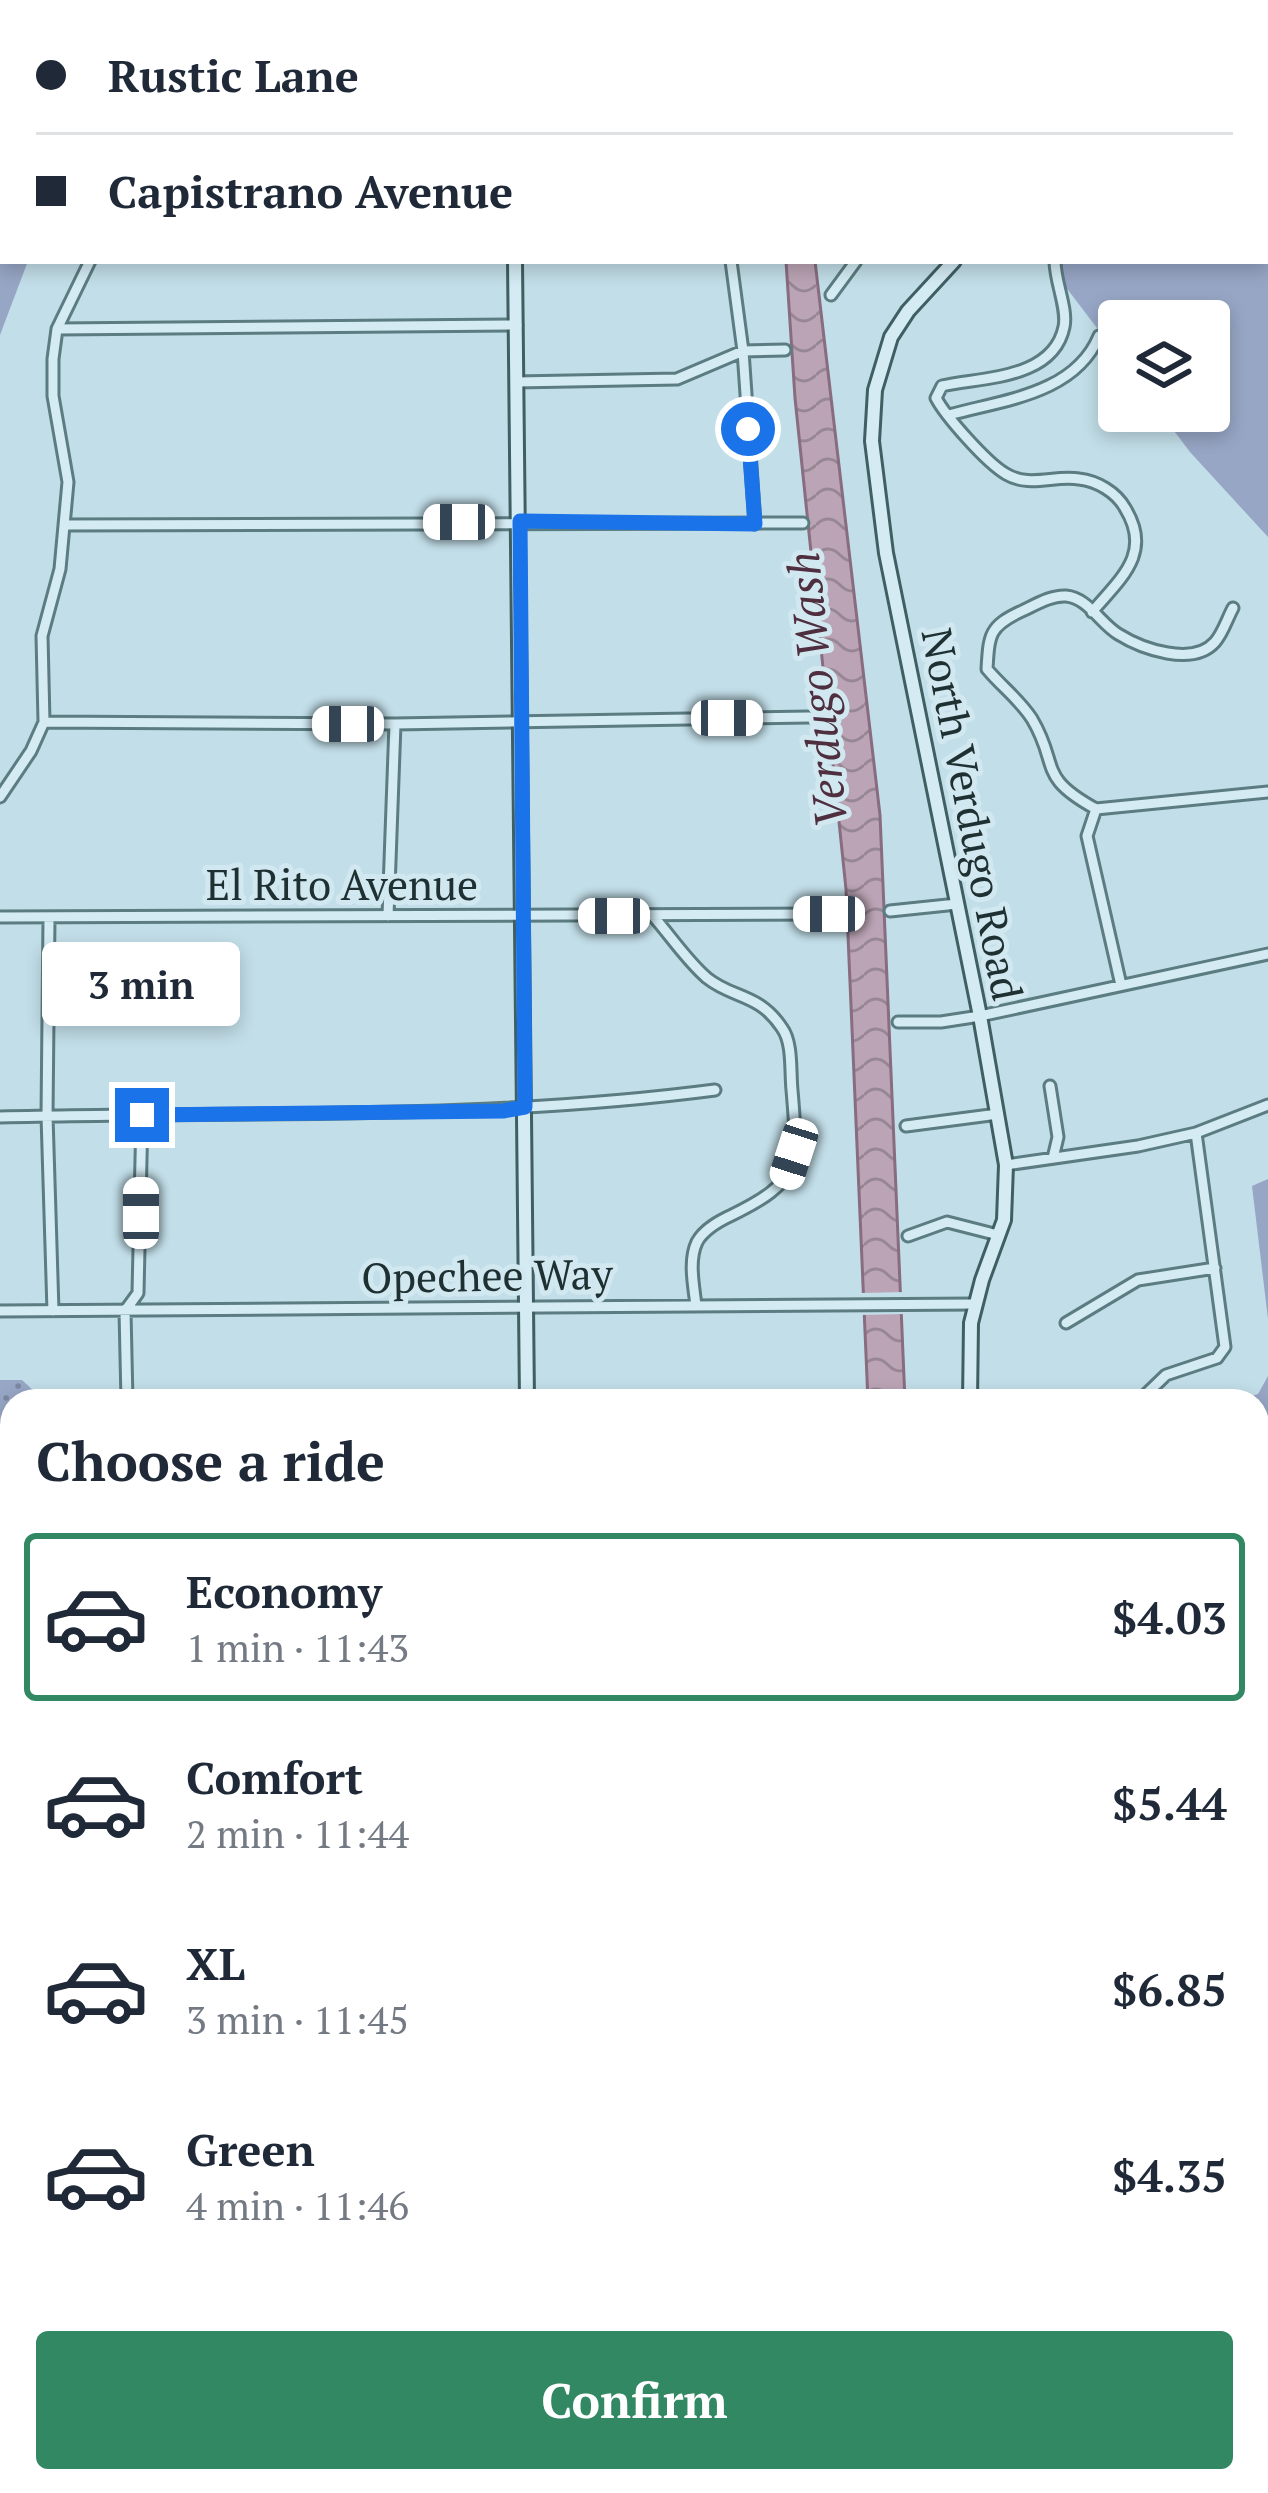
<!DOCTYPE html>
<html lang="en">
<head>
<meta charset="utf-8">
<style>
  :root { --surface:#fff; --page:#f6f6f7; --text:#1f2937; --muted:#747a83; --line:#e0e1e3; --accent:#328862 }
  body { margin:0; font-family:"PT Serif",serif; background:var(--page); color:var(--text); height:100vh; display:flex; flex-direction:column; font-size:45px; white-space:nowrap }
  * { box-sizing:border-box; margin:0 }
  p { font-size:39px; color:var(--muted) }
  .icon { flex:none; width:66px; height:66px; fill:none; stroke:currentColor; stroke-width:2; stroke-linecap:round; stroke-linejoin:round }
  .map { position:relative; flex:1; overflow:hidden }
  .details { position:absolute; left:0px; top:1389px; width:1269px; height:1104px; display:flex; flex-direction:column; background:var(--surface); border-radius:36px 36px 0 0; box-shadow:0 6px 18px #0003 }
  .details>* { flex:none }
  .guide { position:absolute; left:0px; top:0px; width:1269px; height:264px; box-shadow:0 6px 18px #0003; display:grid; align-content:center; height:264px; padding:0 36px; background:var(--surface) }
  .buttons { position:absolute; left:1098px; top:300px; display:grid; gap:24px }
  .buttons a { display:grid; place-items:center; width:132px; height:132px; border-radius:12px; background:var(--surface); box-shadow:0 6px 18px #0003; font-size:60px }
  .end { position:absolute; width:54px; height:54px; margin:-27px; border:15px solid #1a73e8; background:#fff; box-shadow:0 0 0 6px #fff }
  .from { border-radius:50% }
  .bubble { position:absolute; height:84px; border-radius:12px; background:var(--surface); box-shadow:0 6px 18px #0003; font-size:39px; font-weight:800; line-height:84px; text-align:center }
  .car { position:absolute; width:36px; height:72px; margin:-36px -18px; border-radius:15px; box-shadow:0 0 9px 3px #0007; background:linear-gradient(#fff 24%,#345 0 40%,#fff 0 76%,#345 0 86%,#fff 0) }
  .guide b { display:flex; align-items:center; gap:42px; height:114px; font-size:45px }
  .guide b+b { border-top:3px solid var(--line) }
  .guide i { width:30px; height:30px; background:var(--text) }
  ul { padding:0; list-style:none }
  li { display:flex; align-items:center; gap:36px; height:168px; margin:0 24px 18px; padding:0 12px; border:6px solid transparent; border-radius:12px }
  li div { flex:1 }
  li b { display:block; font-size:45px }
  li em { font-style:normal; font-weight:800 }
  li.current { border-color:var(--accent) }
  li>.icon { width:108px; height:108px; stroke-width:1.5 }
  h2 { padding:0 36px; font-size:54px; line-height:144px }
  .cta { display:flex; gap:24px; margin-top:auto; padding:24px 36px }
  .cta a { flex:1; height:138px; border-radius:12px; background:var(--accent); color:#fff; font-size:48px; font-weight:800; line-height:138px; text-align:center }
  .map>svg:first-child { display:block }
</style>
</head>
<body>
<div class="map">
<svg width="1268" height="2493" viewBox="0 0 1268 2493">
  <defs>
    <pattern id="park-dots" width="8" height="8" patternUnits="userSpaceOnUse" patternTransform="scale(3)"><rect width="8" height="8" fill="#97a6c5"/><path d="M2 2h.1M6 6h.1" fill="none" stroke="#7b88a1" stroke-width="1.8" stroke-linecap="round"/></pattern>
    <pattern id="water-waves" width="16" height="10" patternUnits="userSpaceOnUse" patternTransform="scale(3)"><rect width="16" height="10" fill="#bba4b5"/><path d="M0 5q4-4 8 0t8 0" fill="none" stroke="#978694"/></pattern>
  </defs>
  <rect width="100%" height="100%" fill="#c2dee8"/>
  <path fill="#97a6c5" d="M0 97 3 261H28L0 335Z
    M1268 232V537L1190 452 1159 411H1209V321H1119V357L1046 261H1266Z
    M1268 1179V1319L1252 1186Z
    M1268 1376V1554L1257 1571V1401H1234L1258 1394Z
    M1257 1626 1268 1631V1706L1257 1699Z"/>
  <path fill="url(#park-dots)" d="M686 0H929L931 3H685Z
    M0 1380H22L37 1394 114 1392 115 1401H12V1462L0 1450Z
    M272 2481H516L515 2493H270Z
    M644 2481H728L724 2493H635Z"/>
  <path fill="url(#water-waves)" stroke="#886c7f" stroke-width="3" d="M786 261H815L880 815 905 1401H868L846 889 795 398Z"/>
  <path fill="#c2dee8" d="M904 1292 905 1314 860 1315V1293Z"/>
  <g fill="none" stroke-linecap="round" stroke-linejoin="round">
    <defs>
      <path id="street" d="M1266 34 1268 33
        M0 45 3 48
        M731 261 743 351 755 524
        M1055 261C1055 282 1068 309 1064 327 1053 380 981 377 942 386L936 398C946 417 987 463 1006 474 1029 488 1054 475 1079 479 1097 481 1116 492 1125 508 1153 553 1121 578 1092 612
        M831 295 856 261
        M57 329 517 325
        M516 382 677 379 743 351 785 350
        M949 415C1003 400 1075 394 1099 336
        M64 525 803 523
        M44 722 395 724 809 717
        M0 797 31 751 44 722 42 636 60 569 68 482 53 396V359L57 329 90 261
        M1096 809C1036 776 1060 766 1032 719 1020 700 1002 687 987 669 989 635 989 626 1022 611 1035 605 1051 595 1066 596 1088 598 1100 623 1118 634 1142 649 1193 667 1215 642 1223 633 1227 619 1233 608
        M1096 809 1087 836 1121 985
        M1096 809 1268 792
        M890 911 957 904
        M388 916 395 724
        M653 916C670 935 687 961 707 978 733 999 759 993 782 1028 793 1043 790 1071 792 1090 798 1164 802 1181 732 1215 719 1221 704 1229 697 1242 688 1261 694 1286 696 1306
        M0 917 829 914
        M49 919 47 1116 53 1311
        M898 1022H941L980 1016 1268 954
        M1050 1086 1058 1137 1053 1158
        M0 1117C239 1111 478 1121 715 1090
        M906 1126 998 1114
        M1006 1165 1138 1146 1196 1133 1268 1105
        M908 1236 947 1222 998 1235
        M0 1311 975 1304
        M1066 1323 1138 1280 1215 1268
        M127 1401 125 1311 138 1293 142 1115
        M1139 1401 1166 1375 1217 1358 1225 1347 1196 1133
        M0 1546 12 1547
        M0 1614 12 1600
        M0 1675 12 1677
        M0 1830 12 1836
        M1257 1894 1268 1893
        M1257 2022 1268 2021
        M1257 2099H1261
        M1257 2240 1268 2234
        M0 2245 12 2224
        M0 2421 12 2426"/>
      <path id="secondary" d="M514 0V3
        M952 0 954 3
        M515 261 527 1401
        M954 261 908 311 891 337 875 390 872 441 886 553 980 1016 1006 1165 1004 1220 982 1280 971 1323 970 1401
        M535 2481V2493
        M914 2493 916 2481"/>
    </defs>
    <use href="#street" stroke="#5b7c80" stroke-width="15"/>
    <use href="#secondary" stroke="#3f5f62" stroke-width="18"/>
    <use href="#street" stroke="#d4ebf4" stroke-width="9"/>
    <use href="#secondary" stroke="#d4ebf4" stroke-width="12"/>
  </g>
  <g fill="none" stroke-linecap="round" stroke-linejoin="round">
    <path stroke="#1a73e8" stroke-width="15" d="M142 1115 503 1111 525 1107 520 521 755 524 748 429"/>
  </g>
  <g text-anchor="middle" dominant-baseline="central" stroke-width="10" stroke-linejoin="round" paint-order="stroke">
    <g font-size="42" fill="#1e3031" stroke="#d1e8f0">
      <text transform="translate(973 814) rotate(79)">North Verdugo Road</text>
      <text x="342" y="884">El Rito Avenue</text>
      <text transform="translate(487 1275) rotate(-1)">Opechee Way</text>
    </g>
    <g font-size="45" font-style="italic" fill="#4f2f3f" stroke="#d1e8f0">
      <text transform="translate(816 690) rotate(-96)">Verdugo Wash</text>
    </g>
  </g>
</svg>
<div class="buttons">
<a><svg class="icon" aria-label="layers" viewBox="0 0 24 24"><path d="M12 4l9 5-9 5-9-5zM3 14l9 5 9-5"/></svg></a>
</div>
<i class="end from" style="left:748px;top:429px"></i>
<i class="end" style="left:142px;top:1115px"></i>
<div class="bubble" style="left:42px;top:942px;width:198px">3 min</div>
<i class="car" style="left:459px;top:522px;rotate:270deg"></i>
<i class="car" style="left:727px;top:718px;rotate:90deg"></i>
<i class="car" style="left:348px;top:724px;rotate:270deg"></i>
<i class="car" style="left:829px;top:914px;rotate:270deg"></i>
<i class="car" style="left:614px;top:916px;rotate:270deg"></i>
<i class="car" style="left:794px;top:1154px;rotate:198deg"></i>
<i class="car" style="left:141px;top:1213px;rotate:0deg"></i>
<div class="guide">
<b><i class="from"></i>Rustic Lane</b>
<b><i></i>Capistrano Avenue</b>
</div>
<section class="details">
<h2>Choose a ride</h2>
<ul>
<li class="current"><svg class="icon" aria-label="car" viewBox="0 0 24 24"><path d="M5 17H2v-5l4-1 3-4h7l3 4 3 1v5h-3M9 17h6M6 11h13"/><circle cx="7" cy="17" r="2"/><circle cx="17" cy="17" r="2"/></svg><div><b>Economy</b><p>1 min · 11:43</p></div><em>$4.03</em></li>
<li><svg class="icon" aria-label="car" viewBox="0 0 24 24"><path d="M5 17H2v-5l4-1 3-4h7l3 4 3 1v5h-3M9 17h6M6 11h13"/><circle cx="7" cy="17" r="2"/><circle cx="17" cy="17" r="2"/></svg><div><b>Comfort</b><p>2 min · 11:44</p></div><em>$5.44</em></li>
<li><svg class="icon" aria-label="car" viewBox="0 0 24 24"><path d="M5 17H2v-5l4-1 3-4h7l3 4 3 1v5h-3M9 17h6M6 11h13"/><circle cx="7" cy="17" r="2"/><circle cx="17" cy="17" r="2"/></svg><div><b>XL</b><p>3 min · 11:45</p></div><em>$6.85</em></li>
<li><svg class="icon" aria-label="car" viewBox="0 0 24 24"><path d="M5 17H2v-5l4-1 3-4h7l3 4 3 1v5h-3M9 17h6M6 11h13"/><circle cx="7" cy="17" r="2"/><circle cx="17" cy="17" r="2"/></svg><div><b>Green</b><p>4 min · 11:46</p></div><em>$4.35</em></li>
</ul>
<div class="cta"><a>Confirm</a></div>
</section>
</div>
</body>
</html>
